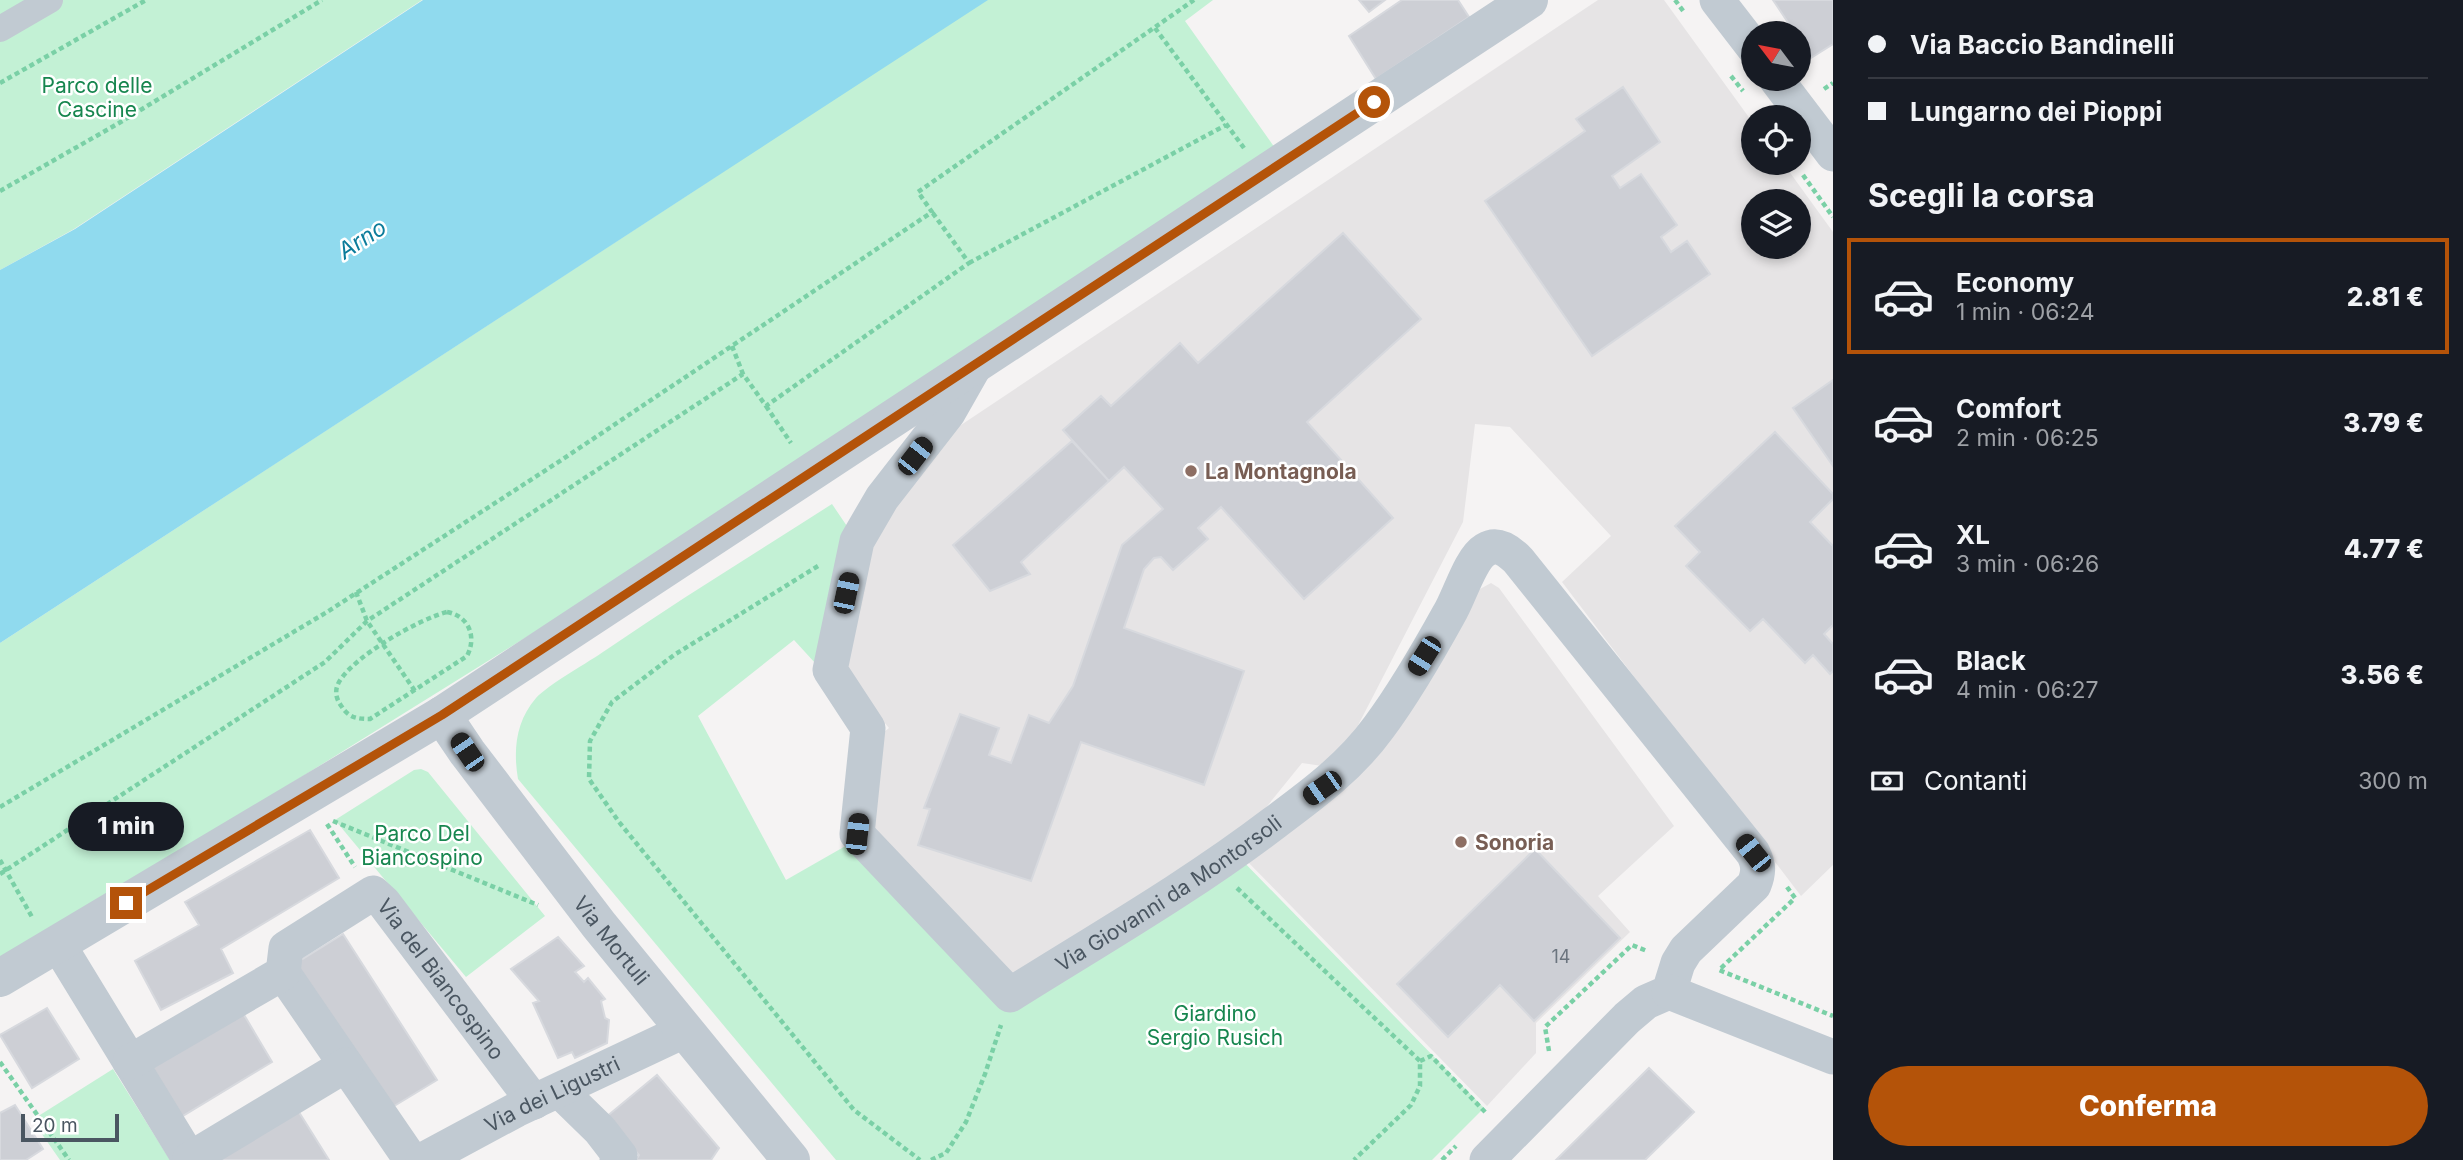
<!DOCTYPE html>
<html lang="it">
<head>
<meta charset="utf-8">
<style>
  :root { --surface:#171b24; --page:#20242c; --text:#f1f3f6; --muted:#9ea1a6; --line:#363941; --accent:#b45309 }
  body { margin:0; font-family:Inter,sans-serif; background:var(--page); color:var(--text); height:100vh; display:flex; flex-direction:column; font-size:26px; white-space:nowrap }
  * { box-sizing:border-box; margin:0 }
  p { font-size:23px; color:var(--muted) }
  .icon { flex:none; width:38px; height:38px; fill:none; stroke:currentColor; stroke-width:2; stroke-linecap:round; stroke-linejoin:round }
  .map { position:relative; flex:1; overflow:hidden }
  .side { display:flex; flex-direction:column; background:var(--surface); width:630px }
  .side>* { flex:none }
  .banner { display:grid; align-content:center; height:154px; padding:0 35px; background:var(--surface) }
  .needle { width:46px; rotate:302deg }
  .tools { position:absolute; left:1741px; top:21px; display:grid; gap:14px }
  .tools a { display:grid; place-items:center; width:70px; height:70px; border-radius:50%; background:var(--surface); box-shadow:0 4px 10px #0003; font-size:35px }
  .scale { position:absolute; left:21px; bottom:18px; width:98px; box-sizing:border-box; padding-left:7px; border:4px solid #4a5661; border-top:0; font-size:19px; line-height:24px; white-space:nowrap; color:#4a5661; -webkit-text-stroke:5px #fff; paint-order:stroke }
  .end { position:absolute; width:32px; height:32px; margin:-16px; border:9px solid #b45309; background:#fff; box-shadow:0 0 0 4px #fff }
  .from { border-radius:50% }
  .bubble { position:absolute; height:49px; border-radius:24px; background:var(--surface); box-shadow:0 4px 10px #0003; font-size:23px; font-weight:800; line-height:49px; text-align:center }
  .car { position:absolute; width:21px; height:42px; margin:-21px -10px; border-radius:9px; box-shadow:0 0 5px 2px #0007; background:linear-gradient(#222 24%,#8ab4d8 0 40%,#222 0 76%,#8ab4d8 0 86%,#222 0) }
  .banner b { display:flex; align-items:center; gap:24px; height:66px; font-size:26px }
  .banner b+b { border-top:2px solid var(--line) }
  .banner i { width:18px; height:18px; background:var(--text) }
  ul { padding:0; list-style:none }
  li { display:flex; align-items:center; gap:21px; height:116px; margin:0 14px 10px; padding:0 21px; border:4px solid transparent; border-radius:0px }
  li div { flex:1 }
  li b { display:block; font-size:26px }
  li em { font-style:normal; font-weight:800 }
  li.selected { border-color:var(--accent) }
  li>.icon { width:63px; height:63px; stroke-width:1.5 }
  h2 { padding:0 35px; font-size:32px; line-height:84px }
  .pay { display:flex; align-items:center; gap:18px; height:77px; padding:0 35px; font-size:26px }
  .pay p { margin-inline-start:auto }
  .primary-button { display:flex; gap:14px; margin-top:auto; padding:14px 35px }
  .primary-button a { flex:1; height:80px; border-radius:42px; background:var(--accent); color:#fff; font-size:28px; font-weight:800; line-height:80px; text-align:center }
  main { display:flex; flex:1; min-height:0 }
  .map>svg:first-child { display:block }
</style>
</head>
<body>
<main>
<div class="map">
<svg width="1833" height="1160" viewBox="0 0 1833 1160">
  <rect width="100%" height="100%" fill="#f5f3f3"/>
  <path fill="#e6e4e5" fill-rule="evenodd" d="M1598 0H1664L1753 123 1754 163H1783L1833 232V865L1801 896 1562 582 1611 536 1510 427 1475 424 1463 522 1336 768 1302 763 1260 815 1011 983 870 837 879 736 889 728 840 669 864 550 937 441ZM1754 201H1799V247H1754Z
    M1491 583 1499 588 1674 826 1598 896 1630 932 1536 1023V1053L1487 1106 1244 858 1480 589Z"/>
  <path fill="#c3f1d5" d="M0 0H422L74 229 0 270Z
    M980 0H1213L1185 21 1275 148 581 603 287 786 0 959V643L697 189Z
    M832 504 857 541 827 676 794 640 698 716 786 880 849 844 1009 998 1235 853 1484 1108 1432 1160H836L518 779C513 750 516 721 536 698 549 684 589 662 606 650 680 599 757 552 832 504Z
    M421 769 428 772 545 916 466 977 335 820 414 770Z
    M113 1069 170 1160H60L32 1120Z"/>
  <path fill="#90daee" d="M423 0H988L0 643V270L75 229Z"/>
  <path fill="#cdcfd5" stroke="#d7d9de" stroke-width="2" d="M1359 0H1385L1369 12Z
    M1402 0H1458L1469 17 1376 79 1349 36Z
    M1773 0H1833V44L1811 58 1799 40V33H1795Z
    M1623 87 1660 142 1612 176 1620 188 1641 174 1677 225 1661 237 1671 252 1687 241 1710 274 1592 356 1485 201 1585 131 1576 119Z
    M1343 233 1421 319 1307 422 1393 518 1304 599 1221 507 1198 528 1208 539 1173 570 1161 557 1154 558 1144 569 1124 628 1244 671 1204 785 1081 742 1031 881 918 845 930 809 924 808 960 714 999 728 989 755 1011 763 1029 715 1049 723 1073 686 1122 545 1163 509 1124 467 1109 481 1063 430 1101 396 1111 406 1180 343 1198 363Z
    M1833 380V466L1793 408Z
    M1775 432 1833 494V499L1810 522 1833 546V625L1824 634 1833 644V671L1830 674 1813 655 1805 663 1763 619 1750 631 1686 566 1700 552 1675 526Z
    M1072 441 1109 481 1021 562 1030 574 990 591 953 545Z
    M310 830 339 878 221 949 233 973 161 1010 135 961 199 925 185 902Z
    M1535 849 1620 938 1534 1021 1500 985 1448 1037 1397 984Z
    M343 934 437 1080 386 1111 293 965Z
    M558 937 584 966 575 972 584 982 588 978 605 999 601 1001 605 1018 609 1020 607 1043 575 1058 572 1052 558 1058 533 1003 539 1001 511 969Z
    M47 1008 79 1059 32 1088 0 1035Z
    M240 1008 272 1062 181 1117 149 1062Z
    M1649 1068 1694 1112 1645 1160H1556Z
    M657 1075 719 1148 711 1160H636L639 1155 606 1117Z
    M15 1105 43 1149 26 1160H0V1113Z
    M297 1109 329 1160H215Z"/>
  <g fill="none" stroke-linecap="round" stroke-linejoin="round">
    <path stroke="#7ad0a6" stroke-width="4.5" stroke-dasharray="5 3.5" stroke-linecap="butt" d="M1675 0 1684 12
      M1155 28 1244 148
      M1731 76 1743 91
      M0 83 146 0
      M1824 89 1833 83
      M1803 175 1833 217
      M0 191 119 123 322 0
      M969 263 1226 125
      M732 346 743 374
      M766 406 791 443
      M818 566 674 655 612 702 590 741 589 779 619 822 854 1110 920 1160
      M356 592 367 621 415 691
      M447 612C469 616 477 637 467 656L370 719C358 719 349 718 342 707 336 699 334 691 339 682 354 656 419 619 447 612Z
      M0 807 327 612 563 459 932 212 918 192 1194 0
      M333 821 538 905
      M327 824 355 867
      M0 860 32 917
      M0 874 325 662 367 621 743 374 766 406 969 263 932 212
      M1787 887 1795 898 1719 970 1833 1016
      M1237 888 1420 1061V1086L1411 1105 1354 1160
      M1549 1051 1545 1027 1632 945 1647 951
      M1420 1061 1431 1056 1487 1114
      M0 1062 69 1160
      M931 1160 946 1153 966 1122 985 1074 1001 1025
      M1442 1160 1456 1146"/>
    <path stroke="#c1cad2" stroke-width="26" d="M0 29 50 0"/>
    <g stroke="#c1cad2" stroke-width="35">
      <path d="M1717 0 1754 48"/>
      <path d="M1776 79 1833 154"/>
      <path id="s1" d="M977 362 948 413 882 498 857 541 830 670 868 728 857 834 1010 995C1099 939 1190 887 1274 823 1313 794 1350 767 1379 727 1405 692 1428 652 1449 614 1459 598 1470 559 1485 550 1498 542 1509 551 1518 560L1753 853C1759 865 1759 872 1754 885L1686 950 1678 963 1669 992 1646 1002 1627 1018 1487 1160"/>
      <path d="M58 944 190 1160"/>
      <path d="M283 973 411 1160"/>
      <path d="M1669 992 1833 1057"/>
      <path id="s2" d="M130 1062 283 973 286 948 373 893 384 903 534 1102"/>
      <path d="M560 1091 600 1130 620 1156 617 1160"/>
      <path d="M190 1159 346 1065"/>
      <path id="s3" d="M423 1160 516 1110 684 1031"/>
    </g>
    <g stroke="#c1cad2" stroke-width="38">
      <path id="s4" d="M442 715 467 752 599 925 791 1160"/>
      <path d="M0 978 442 715 1529 0"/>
    </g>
  </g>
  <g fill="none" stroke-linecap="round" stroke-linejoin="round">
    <path stroke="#b45309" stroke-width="9" d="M126 903 442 715 1374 102"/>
  </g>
  <g fill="#8d6e63" stroke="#fff" stroke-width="2.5">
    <circle cx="1191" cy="471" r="7"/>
    <circle cx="1461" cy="842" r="7"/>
  </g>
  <g text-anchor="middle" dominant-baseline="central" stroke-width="5" stroke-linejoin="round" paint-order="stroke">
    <g font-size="18" fill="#6b747e">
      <text x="1561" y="956">14</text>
    </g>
    <g font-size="21" fill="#17864f" stroke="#fff">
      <text x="97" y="85">Parco delle<tspan x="97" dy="24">Cascine</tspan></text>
      <text x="422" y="833">Parco Del<tspan x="422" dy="24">Biancospino</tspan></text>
      <text x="1215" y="1013">Giardino<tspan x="1215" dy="24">Sergio Rusich</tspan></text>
    </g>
    <g font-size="21" font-weight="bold" fill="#785e54" stroke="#fff" text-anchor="start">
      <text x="1205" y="471">La Montagnola</text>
      <text x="1475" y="842">Sonoria</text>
    </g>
    <g font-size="21" fill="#4a5661" stroke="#fff">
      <text stroke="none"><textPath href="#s1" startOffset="934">Via Giovanni da Montorsoli</textPath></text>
      <text stroke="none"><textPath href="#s4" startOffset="282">Via Mortuli</textPath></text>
      <text stroke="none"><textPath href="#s2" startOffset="415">Via del Biancospino</textPath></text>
      <text stroke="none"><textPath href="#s3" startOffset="145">Via dei Ligustri</textPath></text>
    </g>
    <g font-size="23" font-style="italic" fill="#0c7c9b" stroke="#fff">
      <text transform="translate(362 239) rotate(-33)">Arno</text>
    </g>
  </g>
</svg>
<div class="tools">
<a><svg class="needle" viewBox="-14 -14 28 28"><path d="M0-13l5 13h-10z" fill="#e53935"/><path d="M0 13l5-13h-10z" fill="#9ea1a6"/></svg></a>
<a><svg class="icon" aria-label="locate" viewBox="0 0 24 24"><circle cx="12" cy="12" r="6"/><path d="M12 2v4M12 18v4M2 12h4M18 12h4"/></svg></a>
<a><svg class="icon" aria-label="layers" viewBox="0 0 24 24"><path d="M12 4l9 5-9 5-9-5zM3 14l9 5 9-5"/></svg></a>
</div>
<div class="scale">20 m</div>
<i class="end from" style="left:1374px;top:102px"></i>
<i class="end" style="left:126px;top:903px"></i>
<div class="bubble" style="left:68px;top:802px;width:116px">1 min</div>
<i class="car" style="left:915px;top:456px;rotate:38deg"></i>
<i class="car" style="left:846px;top:593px;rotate:12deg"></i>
<i class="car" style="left:1424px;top:656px;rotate:212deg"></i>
<i class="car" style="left:467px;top:752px;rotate:326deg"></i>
<i class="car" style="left:1322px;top:788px;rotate:235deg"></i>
<i class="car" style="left:857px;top:834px;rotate:6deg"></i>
<i class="car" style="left:1753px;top:853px;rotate:321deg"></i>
</div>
<section class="side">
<div class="banner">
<b><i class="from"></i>Via Baccio Bandinelli</b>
<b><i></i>Lungarno dei Pioppi</b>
</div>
<h2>Scegli la corsa</h2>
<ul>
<li class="selected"><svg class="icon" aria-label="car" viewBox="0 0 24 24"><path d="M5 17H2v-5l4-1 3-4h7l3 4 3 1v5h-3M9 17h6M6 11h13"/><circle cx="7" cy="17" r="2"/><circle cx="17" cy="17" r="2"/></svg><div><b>Economy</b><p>1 min · 06:24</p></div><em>2.81 €</em></li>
<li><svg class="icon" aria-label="car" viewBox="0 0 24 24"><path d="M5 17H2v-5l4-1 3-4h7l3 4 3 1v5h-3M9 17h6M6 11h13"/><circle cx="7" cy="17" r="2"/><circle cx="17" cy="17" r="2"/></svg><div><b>Comfort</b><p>2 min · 06:25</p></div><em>3.79 €</em></li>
<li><svg class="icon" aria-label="car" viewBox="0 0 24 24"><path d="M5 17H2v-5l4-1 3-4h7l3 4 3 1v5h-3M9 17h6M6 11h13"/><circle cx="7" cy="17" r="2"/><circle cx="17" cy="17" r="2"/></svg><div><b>XL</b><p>3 min · 06:26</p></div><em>4.77 €</em></li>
<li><svg class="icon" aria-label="car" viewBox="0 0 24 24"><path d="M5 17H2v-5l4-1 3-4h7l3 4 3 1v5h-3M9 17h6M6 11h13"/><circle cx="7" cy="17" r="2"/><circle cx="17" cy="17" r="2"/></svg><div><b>Black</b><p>4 min · 06:27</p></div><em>3.56 €</em></li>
</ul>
<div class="pay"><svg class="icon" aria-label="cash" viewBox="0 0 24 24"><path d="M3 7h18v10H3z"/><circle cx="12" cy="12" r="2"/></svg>Contanti<p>300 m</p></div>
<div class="primary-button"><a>Conferma</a></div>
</section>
</main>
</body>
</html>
